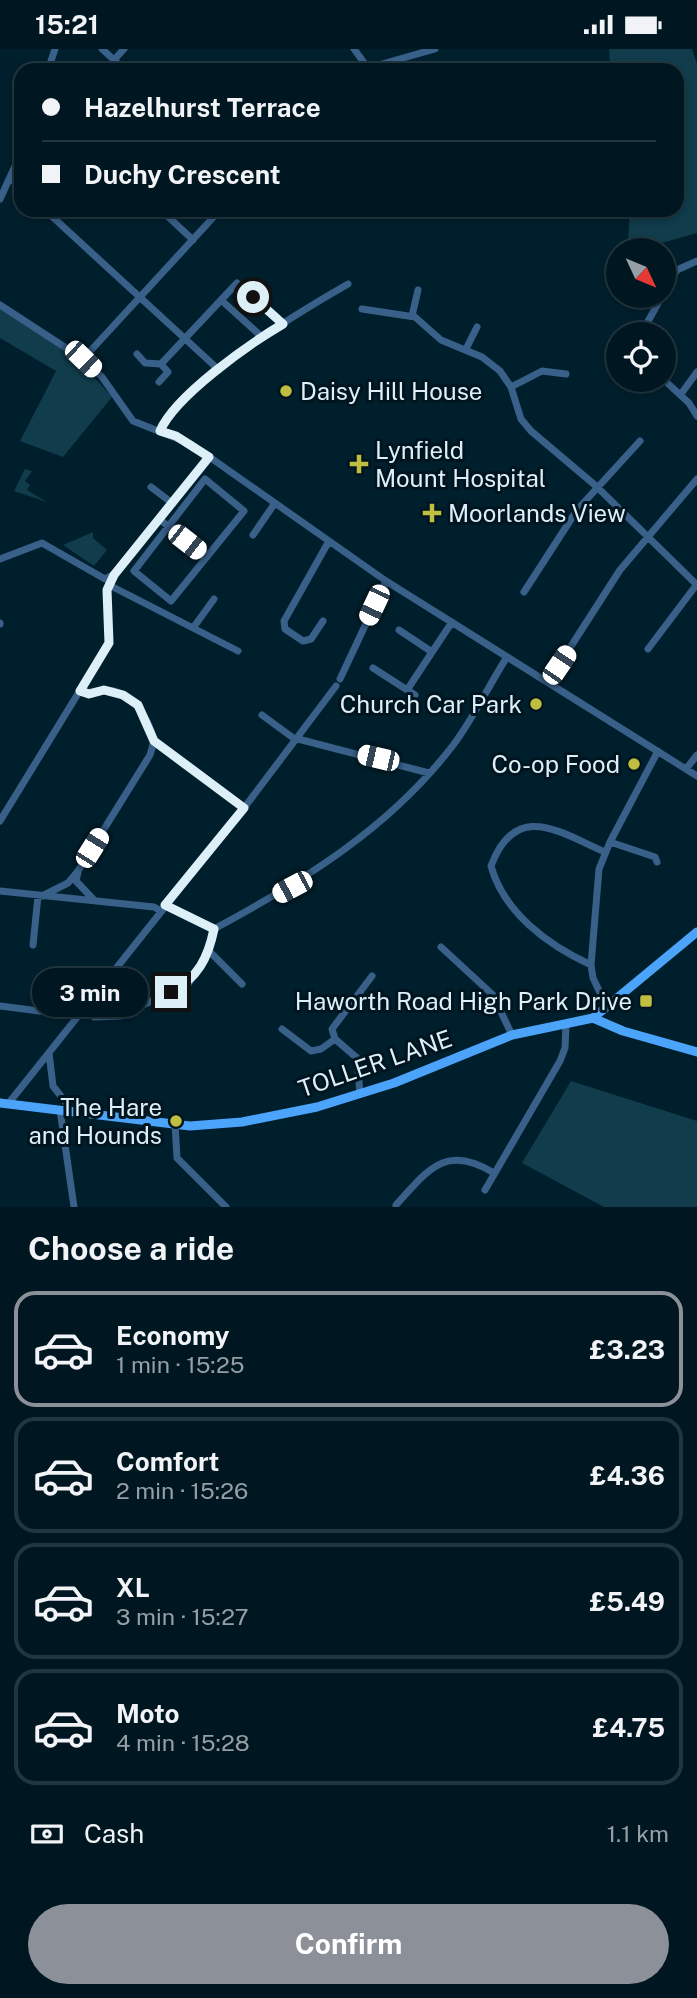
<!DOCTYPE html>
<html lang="en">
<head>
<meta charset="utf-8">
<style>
  :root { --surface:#001721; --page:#0a202a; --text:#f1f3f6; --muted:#959fa5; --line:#22363f; --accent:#8c9099 }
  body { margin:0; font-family:"Public Sans",sans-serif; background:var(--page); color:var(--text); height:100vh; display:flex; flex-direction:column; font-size:26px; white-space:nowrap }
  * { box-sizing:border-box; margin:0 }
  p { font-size:23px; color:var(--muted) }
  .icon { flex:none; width:38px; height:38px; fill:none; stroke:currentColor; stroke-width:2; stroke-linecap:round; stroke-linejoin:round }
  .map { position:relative; height:1158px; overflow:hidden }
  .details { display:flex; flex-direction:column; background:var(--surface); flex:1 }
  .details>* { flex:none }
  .guide { position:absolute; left:14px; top:14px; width:670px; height:154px; border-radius:21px; box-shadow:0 4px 10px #0003,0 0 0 2px var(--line); display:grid; align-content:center; height:154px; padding:0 28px; background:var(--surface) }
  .needle { width:46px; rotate:134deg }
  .controls { position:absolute; left:606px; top:189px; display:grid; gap:14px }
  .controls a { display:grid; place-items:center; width:70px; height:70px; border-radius:50%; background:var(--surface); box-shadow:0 4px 10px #0003,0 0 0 2px var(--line); font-size:35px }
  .end { position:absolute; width:32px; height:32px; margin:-16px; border:9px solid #ddf0f8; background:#111; box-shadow:0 0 0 4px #111 }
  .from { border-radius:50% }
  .bubble { position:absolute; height:49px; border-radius:24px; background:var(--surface); box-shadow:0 4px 10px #0003,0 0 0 2px var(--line); font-size:23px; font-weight:700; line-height:49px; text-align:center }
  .car { position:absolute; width:21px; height:42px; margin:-21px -10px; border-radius:9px; box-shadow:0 0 5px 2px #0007; background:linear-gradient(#fff 24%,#345 0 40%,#fff 0 76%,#345 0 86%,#fff 0) }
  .guide b { display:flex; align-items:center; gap:24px; height:66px; font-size:26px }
  .guide b+b { border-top:2px solid var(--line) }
  .guide i { width:18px; height:18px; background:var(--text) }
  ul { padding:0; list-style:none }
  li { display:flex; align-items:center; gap:21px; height:116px; margin:0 14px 10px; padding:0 14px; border:4px solid var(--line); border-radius:21px }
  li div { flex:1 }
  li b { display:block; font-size:26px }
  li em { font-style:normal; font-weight:700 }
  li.current { border-color:var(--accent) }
  li>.icon { width:63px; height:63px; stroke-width:1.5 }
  h2 { padding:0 28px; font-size:32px; line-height:84px }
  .pay { display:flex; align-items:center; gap:18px; height:77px; padding:0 28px; font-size:26px }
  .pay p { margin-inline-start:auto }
  .primary-button { display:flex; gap:14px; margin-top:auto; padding:14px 28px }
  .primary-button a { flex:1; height:80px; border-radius:42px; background:var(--accent); color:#fff; font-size:28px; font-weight:700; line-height:80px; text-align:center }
  .status { display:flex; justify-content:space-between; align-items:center; height:49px; padding:0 35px; background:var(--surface); direction:ltr }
  .status svg { height:19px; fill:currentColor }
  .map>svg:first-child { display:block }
</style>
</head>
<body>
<div class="status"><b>15:21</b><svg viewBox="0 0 49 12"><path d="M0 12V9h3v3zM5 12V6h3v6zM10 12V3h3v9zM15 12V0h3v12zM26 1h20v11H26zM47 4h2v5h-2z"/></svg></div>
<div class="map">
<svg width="697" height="1158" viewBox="0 0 697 1158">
  <rect width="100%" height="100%" fill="#001f2c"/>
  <path fill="#103c4c" d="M609 0H692L697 15V184L637 201 628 193 630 161H677V21H610Z
    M0 260 78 310 112 348 63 408 20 392 56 322 0 289Z
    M25 420 32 422 25 432 30 436 27 441 47 453 14 442Z
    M93 483V489L107 501 94 517 63 496Z
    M571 1032 697 1072V1158H604L522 1114Z"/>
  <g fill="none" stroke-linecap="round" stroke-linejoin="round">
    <path stroke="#386089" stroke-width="7" d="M102 0 125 21
      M354 0 368 19 435 0
      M114 11 124 0
      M48 21 55 0
      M11 129 21 139
      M0 150 21 104
      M45 161 219 321
      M161 161 193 191
      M663 244 677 221 697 212
      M221 251 262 288
      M0 256 83 310 102 328 133 372 191 395 386 532 697 727
      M362 260 415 268 441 291 482 308 500 322 511 338 521 370 531 382 596 437 697 536
      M412 267 418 241
      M641 285 662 247
      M466 300 477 278
      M137 305 145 314 161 315
      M83 310 220 161
      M663 330 689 354 697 367
      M159 333 168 323 161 315 237 234 283 275
      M511 338 542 322 566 325
      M681 345 697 323
      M160 382C180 334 301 262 348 235
      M205 430 244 462 171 552 134 522Z
      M151 438 172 454
      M159 470 207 508
      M253 486 275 454
      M0 510 42 494 105 530 113 526
      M109 536 238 602
      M524 543 577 461 640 392
      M323 572 311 590 303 592 285 580 284 572 329 492
      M0 574V575
      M193 579 214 550
      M399 581 432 603
      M648 600 697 535
      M373 619 415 646
      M340 630 386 532
      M548 633 620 521 697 430
      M407 641 452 573
      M262 666 296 691
      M298 690 429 724
      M154 692 244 759
      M686 720 697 706
      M0 772 109 594 107 541 114 526 209 408
      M610 793 655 808 657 813
      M78 823 76 832 93 850
      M0 842 154 858 161 862
      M42 847 68 834 78 822 150 706 154 692C149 668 130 639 102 641 93 642 90 645 80 643
      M165 856 214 880C305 831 391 778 454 695 474 668 489 636 507 608
      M33 896 38 847
      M441 898 493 946 512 986
      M209 902 242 935
      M591 916C548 896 504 864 491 817 516 751 559 783 605 803
      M0 957 78 967
      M607 958 593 929 591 916 599 820 610 793 658 702
      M83 960 94 968 120 967 189 934 209 902 214 880
      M282 980 311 1002 321 1000 335 990
      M49 1004 53 1037 67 1055
      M360 1045 357 1009 335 990 332 980 372 927
      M8 1055 247 755 336 637
      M60 1061 74 1158
      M175 1075 177 1109 226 1158
      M485 1141 560 1012 565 999 566 976
      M396 1156C428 1121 445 1094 494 1124"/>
    <path stroke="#4ba4fa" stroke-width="9" d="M593 969 623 982 697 1003
      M0 1054 190 1077 242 1073 317 1058 394 1034 512 986 593 969 697 883"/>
  </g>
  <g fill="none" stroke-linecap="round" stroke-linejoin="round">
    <path stroke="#ddf0f8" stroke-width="9" d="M171 943C198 929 208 909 214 880L165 856 244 759 154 692 138 656 123 646 104 641 89 645 80 642 109 594 107 541 114 526 209 408 176 387 160 382C175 347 249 295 283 275L253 248"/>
  </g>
  <g fill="#c0be41" stroke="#00151f" stroke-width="2.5">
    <circle cx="286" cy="342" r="7"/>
    <path d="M355.5 404.5h7v7h7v7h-7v7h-7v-7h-7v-7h7z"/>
    <path d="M428.5 453.5h7v7h7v7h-7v7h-7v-7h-7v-7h7z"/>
    <circle cx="536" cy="655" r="7"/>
    <circle cx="634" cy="715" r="7"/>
    <rect x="639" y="945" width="14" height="14" rx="3.5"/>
    <circle cx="176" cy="1072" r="7"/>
  </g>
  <g text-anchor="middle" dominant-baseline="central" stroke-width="6" stroke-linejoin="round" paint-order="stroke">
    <g font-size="24" fill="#ddf0f8" stroke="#00151f" text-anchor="end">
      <text x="300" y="342" text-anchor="start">Daisy Hill House</text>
      <text x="375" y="401" text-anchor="start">Lynfield<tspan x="375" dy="28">Mount Hospital</tspan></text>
      <text x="448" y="464" text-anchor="start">Moorlands View</text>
      <text x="522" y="655">Church Car Park</text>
      <text x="620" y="715">Co-op Food</text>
      <text x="632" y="952">Haworth Road High Park Drive</text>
      <text x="162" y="1058">The Hare<tspan x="162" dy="28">and Hounds</tspan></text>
    </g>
    <g font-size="24" fill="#ddf0f8" stroke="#00151f">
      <text transform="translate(375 1014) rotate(-19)">TOLLER LANE</text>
    </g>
  </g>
</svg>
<div class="controls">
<a><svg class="needle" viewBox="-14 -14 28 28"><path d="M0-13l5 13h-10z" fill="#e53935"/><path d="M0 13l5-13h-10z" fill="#959fa5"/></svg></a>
<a><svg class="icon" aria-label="locate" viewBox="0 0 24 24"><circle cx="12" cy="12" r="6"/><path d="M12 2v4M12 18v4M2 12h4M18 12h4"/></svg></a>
</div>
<i class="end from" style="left:253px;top:248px"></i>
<i class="end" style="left:171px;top:943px"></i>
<div class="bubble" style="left:32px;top:919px;width:116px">3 min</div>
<i class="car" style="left:83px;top:310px;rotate:134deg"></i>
<i class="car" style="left:187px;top:493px;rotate:128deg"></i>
<i class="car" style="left:374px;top:556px;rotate:205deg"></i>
<i class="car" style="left:559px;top:616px;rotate:34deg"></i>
<i class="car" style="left:378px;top:709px;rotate:283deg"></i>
<i class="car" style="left:92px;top:799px;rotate:32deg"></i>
<i class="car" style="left:292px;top:838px;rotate:242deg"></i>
<div class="guide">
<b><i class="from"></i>Hazelhurst Terrace</b>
<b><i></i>Duchy Crescent</b>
</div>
</div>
<section class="details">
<h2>Choose a ride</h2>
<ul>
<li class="current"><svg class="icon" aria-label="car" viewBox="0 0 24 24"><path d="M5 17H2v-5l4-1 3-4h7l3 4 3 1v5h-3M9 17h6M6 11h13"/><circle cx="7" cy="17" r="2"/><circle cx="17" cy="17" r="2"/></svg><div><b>Economy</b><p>1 min · 15:25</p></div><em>£3.23</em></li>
<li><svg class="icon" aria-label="car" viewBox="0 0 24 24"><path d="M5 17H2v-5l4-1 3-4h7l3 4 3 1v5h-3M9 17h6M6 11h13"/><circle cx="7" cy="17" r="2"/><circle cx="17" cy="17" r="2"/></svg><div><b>Comfort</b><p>2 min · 15:26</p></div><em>£4.36</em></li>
<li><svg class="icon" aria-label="car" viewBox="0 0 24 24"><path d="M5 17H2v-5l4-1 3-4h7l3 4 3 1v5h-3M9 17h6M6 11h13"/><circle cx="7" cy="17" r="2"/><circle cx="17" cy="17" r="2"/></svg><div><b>XL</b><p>3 min · 15:27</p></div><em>£5.49</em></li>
<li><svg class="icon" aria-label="car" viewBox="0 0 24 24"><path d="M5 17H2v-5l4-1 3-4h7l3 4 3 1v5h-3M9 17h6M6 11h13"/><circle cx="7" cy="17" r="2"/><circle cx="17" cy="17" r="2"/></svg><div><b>Moto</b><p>4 min · 15:28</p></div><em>£4.75</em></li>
</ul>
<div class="pay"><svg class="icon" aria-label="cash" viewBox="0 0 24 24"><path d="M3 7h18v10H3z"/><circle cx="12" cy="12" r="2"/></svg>Cash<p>1.1 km</p></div>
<div class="primary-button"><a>Confirm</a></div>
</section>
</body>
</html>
